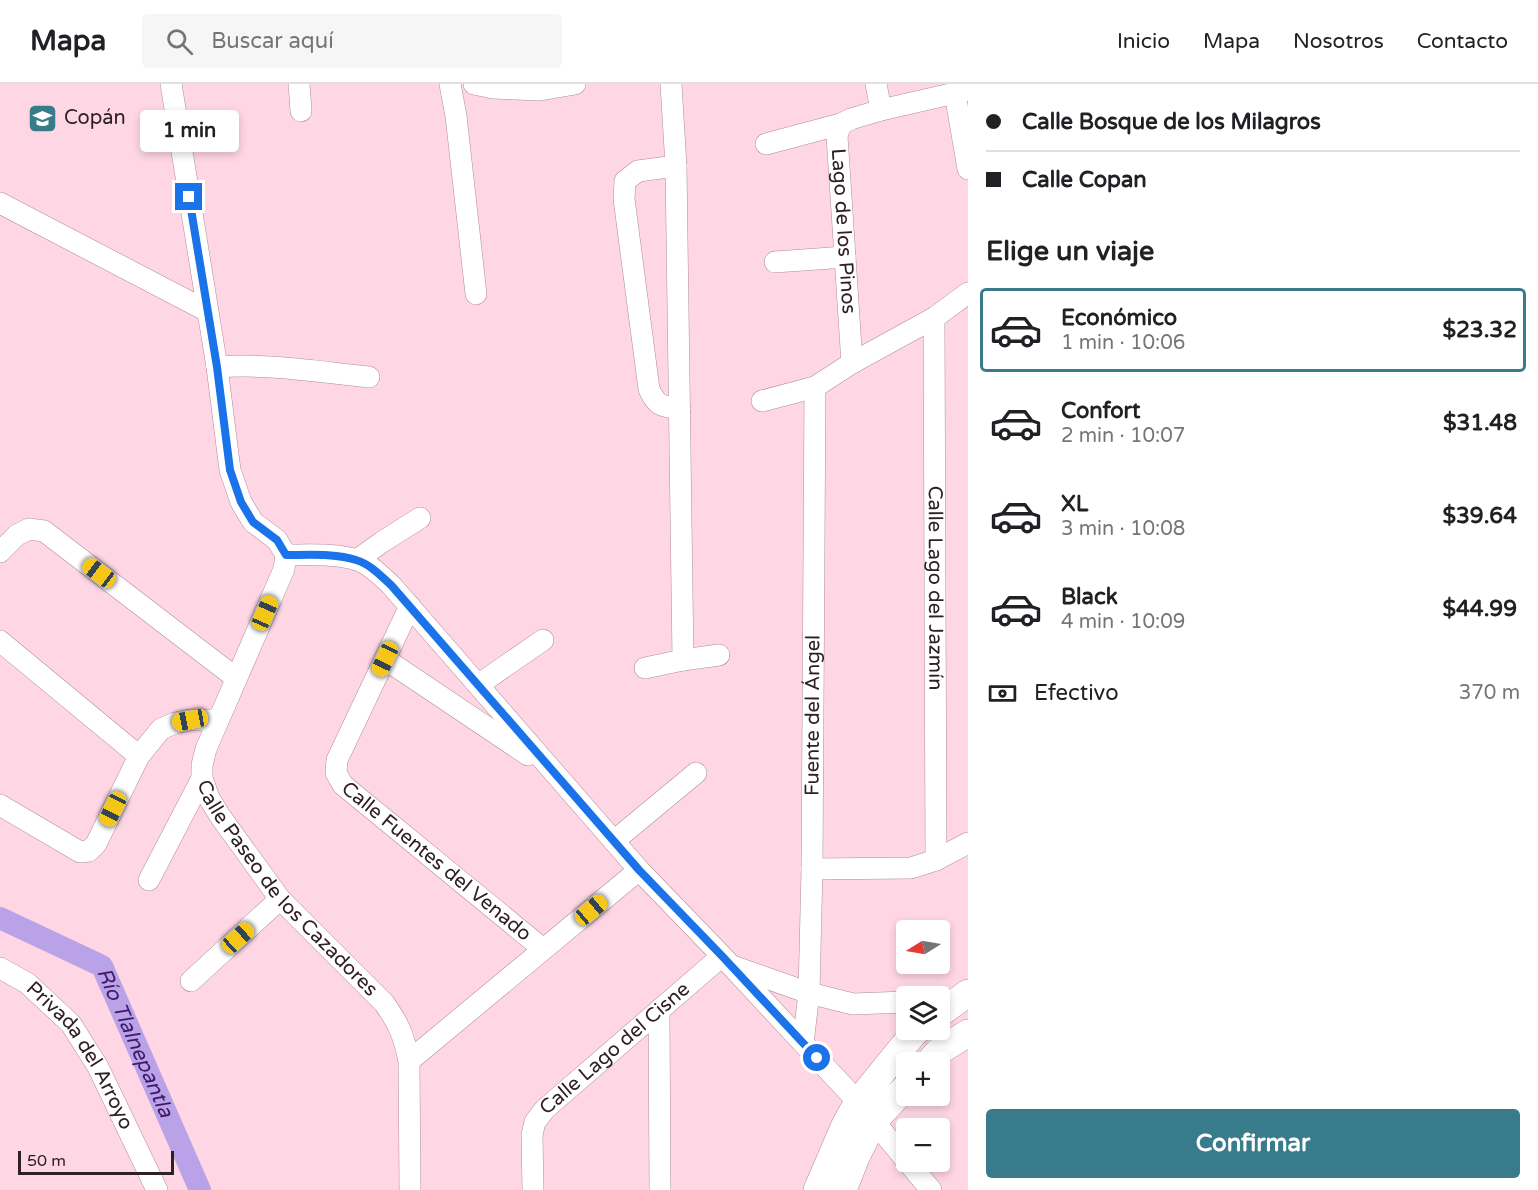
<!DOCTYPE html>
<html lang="es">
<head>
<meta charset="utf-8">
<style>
  :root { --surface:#fff; --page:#f6f6f6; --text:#202124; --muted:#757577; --line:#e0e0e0; --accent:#387c8b }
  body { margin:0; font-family:"Varela Round",sans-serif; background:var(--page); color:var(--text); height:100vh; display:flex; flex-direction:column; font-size:22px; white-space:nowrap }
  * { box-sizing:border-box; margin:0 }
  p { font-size:20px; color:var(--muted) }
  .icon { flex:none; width:33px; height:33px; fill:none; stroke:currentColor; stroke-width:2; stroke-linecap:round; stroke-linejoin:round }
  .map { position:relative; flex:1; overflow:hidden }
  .drawer { display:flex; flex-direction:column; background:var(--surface); width:570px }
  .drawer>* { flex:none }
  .banner { display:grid; align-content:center; height:132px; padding:0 18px; background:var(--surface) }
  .needle { width:39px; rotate:259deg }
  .fabs { position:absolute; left:896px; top:836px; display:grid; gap:12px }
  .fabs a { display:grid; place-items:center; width:54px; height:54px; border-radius:6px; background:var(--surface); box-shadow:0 3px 9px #0003; font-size:30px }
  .scale { position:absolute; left:18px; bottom:15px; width:156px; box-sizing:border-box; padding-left:6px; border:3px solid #2e2025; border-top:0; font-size:16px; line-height:21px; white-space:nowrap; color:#2e2025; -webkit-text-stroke:4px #ffd7e4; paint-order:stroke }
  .end { position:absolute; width:27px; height:27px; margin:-14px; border:8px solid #1a73e8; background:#fff; box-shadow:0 0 0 3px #fff }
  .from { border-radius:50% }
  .bubble { position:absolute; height:42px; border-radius:6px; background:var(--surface); box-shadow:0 3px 9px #0003; font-size:20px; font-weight:700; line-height:42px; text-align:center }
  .car { position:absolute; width:18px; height:36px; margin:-18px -9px; border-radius:8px; box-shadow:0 0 4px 2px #0007; background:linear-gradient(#f5c518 24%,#345 0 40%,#f5c518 0 76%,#345 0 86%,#f5c518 0) }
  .banner b { display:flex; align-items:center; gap:21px; height:57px; font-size:22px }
  .banner b+b { border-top:2px solid var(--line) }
  .banner i { width:15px; height:15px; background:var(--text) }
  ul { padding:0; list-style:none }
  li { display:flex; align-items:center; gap:18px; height:84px; margin:0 12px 9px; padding:0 6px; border:3px solid transparent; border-radius:6px }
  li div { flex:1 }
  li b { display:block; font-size:22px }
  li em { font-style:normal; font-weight:700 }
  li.current { border-color:var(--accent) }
  li>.icon { width:54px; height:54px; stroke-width:1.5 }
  h2 { padding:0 18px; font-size:27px; line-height:72px }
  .pay { display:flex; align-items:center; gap:15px; height:66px; padding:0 18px; font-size:22px }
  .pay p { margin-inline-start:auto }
  .primary-button { display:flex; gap:12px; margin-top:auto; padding:12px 18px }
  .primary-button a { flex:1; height:69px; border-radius:6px; background:var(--accent); color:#fff; font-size:24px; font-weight:700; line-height:69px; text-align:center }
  header { display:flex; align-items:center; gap:36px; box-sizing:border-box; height:84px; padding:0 30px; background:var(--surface); border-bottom:2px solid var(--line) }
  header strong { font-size:28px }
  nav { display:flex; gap:33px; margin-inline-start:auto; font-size:21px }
  .search { width:420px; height:54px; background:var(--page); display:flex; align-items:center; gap:15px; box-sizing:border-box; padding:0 21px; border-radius:6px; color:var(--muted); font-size:22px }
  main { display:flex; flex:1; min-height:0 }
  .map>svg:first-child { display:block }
</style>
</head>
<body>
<header>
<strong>Mapa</strong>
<div class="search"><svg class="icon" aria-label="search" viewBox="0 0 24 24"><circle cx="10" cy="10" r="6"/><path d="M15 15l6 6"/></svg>Buscar aquí</div>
<nav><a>Inicio</a><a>Mapa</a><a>Nosotros</a><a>Contacto</a></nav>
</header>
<main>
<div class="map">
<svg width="968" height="1106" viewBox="0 0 968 1106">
  <rect width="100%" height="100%" fill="#ffd7e4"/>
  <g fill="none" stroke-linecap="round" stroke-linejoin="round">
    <path stroke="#baa2e8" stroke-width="22" id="s1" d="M0 834 102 882 200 1106"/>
    <defs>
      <g id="minor">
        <path d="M171 0 217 283 230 386 241 418 253 438 277 456 286 471"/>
        <path d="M299 0 301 27"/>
        <path d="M450 0 456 32 476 210"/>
        <path d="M474 0 493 4 540 6 575 0"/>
        <path d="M671 0 676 82 683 576"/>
        <path d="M876 0 881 26"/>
        <path d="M955 9 968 85"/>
        <path id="s2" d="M841 40 837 52 852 279"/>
        <path d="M766 60 841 40 851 35 881 26 968 6"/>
        <path d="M676 82 638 87 625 97 624 115 649 305C657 323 662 322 680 325"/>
        <path d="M0 119 207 227"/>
        <path d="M775 178 845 173"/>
        <path id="s3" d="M934 234 936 776"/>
        <path d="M217 283C268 279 319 288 369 293"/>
        <path d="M762 317 815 303 852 279 934 234 968 209"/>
        <path d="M0 468 17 451 29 445 44 447 236 594"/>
        <path d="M286 471C307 471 336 469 357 476 370 480 381 492 391 501L639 786 722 872 803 959 858 1018 906 1076"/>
        <path id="s4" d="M286 471 284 485 206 665 202 681V694L209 714 220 732 280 815 384 919C399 940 404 952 409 977L410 1106"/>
        <path d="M357 476 382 458 420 434"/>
        <path id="s5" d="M410 522 337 676 336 689 343 701 543 865"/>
        <path d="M0 557 139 672"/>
        <path d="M385 575 528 671"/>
        <path d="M645 584 683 576 719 571"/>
        <path d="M478 601 543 556"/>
        <path d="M0 721 80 768 89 767 96 760 139 672 161 645 175 639 190 636H217"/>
        <path d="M614 757 696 689"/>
        <path d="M812 785 911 784 936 776 968 759"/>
        <path d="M149 796 202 694"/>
        <path d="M735 883 809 909 853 920 906 918"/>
        <path id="s6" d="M0 884 27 899 71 940 98 983 157 1106"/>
        <path d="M191 897 280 815"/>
        <path d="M659 926 660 1106"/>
        <path id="s7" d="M803 959 809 909 812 785 815 303"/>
        <path d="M409 977 639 786"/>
        <path d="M907 1077 931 1106"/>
        <path id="s8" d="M533 1106 532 1051 535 1038 545 1025 722 872"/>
      </g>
      <path id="tertiary" d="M939 930 968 909
        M929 978 938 968 968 949
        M817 1106 845 1041 858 1018 914 949 919 945
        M843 1106 856 1073 874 1037 906 1003"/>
    </defs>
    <use href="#minor" stroke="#b08c98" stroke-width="22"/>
    <use href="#tertiary" stroke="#b08c98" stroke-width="28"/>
    <use href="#minor" stroke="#fff" stroke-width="21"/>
    <use href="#tertiary" stroke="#fff" stroke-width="27"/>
  </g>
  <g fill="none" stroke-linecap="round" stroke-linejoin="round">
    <path stroke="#1a73e8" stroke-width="8" d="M189 113 217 283 230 386 241 418 253 438 277 456 286 471C307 471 336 469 356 476 370 480 381 492 391 501L639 786 722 872 817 974"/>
  </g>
  <defs>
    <symbol id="school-square" viewBox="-11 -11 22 22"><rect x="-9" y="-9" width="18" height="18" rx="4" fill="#387c8b" stroke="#ffd7e4"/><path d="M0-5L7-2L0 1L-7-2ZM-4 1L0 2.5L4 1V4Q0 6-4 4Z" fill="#fff"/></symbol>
  </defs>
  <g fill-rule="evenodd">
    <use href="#school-square" x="26" y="18" width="33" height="33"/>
  </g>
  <g text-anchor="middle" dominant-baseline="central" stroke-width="4.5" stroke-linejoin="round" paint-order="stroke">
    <g font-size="20" fill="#2e2025" stroke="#ffd7e4" text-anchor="start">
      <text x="64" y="34">Copán</text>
    </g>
    <g font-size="20" fill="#2e2025" stroke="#ffd7e4">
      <text stroke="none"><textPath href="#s2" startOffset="108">Lago de los Pinos</textPath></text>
      <text stroke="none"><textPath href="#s3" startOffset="270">Calle Lago del Jazmín</textPath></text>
      <text stroke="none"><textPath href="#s7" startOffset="328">Fuente del Ángel</textPath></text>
      <text stroke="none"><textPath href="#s5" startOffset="318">Calle Fuentes del Venado</textPath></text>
      <text stroke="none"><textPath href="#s4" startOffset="380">Calle Paseo de los Cazadores</textPath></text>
      <text stroke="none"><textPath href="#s8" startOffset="177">Calle Lago del Cisne</textPath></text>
      <text stroke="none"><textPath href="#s6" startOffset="122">Privada del Arroyo</textPath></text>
    </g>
    <g font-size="21" font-style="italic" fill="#3f1a6b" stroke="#ffd7e4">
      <text stroke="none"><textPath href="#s1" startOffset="196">Río Tlalnepantla</textPath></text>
    </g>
  </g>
</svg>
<div class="fabs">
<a><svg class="needle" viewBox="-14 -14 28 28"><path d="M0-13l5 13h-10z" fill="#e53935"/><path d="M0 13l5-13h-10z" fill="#757577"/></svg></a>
<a><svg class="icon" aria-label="layers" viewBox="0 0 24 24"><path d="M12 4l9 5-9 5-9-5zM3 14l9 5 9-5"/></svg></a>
<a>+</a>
<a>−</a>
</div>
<div class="scale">50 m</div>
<i class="end from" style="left:817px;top:974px"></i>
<i class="end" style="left:189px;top:113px"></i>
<div class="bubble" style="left:140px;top:26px;width:99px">1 min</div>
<i class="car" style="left:99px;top:489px;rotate:307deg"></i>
<i class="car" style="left:265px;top:529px;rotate:24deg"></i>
<i class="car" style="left:385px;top:575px;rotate:205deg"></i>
<i class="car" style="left:190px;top:636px;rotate:259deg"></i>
<i class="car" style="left:113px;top:725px;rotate:206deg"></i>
<i class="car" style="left:591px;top:826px;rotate:50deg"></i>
<i class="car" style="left:238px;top:854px;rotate:48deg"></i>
</div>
<section class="drawer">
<div class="banner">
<b><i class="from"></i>Calle Bosque de los Milagros</b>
<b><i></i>Calle Copan</b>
</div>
<h2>Elige un viaje</h2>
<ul>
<li class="current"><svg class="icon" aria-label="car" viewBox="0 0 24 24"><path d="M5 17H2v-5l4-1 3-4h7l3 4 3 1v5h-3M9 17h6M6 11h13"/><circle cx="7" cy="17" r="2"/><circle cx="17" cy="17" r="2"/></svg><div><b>Económico</b><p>1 min · 10:06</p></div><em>$23.32</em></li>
<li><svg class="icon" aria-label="car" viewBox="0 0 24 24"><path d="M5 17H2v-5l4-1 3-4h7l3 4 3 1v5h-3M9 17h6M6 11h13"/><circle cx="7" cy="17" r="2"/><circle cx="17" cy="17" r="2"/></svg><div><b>Confort</b><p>2 min · 10:07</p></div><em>$31.48</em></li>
<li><svg class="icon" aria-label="car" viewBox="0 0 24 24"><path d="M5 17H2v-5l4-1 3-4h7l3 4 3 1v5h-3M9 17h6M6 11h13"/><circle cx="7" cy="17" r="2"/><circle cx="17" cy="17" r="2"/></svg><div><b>XL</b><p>3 min · 10:08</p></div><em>$39.64</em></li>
<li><svg class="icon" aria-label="car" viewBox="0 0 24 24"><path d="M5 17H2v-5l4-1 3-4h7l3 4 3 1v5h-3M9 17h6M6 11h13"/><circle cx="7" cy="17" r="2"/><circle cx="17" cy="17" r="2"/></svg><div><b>Black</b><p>4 min · 10:09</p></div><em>$44.99</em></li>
</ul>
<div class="pay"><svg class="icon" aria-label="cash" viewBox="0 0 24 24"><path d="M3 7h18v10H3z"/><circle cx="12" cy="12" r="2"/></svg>Efectivo<p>370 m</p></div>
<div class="primary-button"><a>Confirmar</a></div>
</section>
</main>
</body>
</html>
